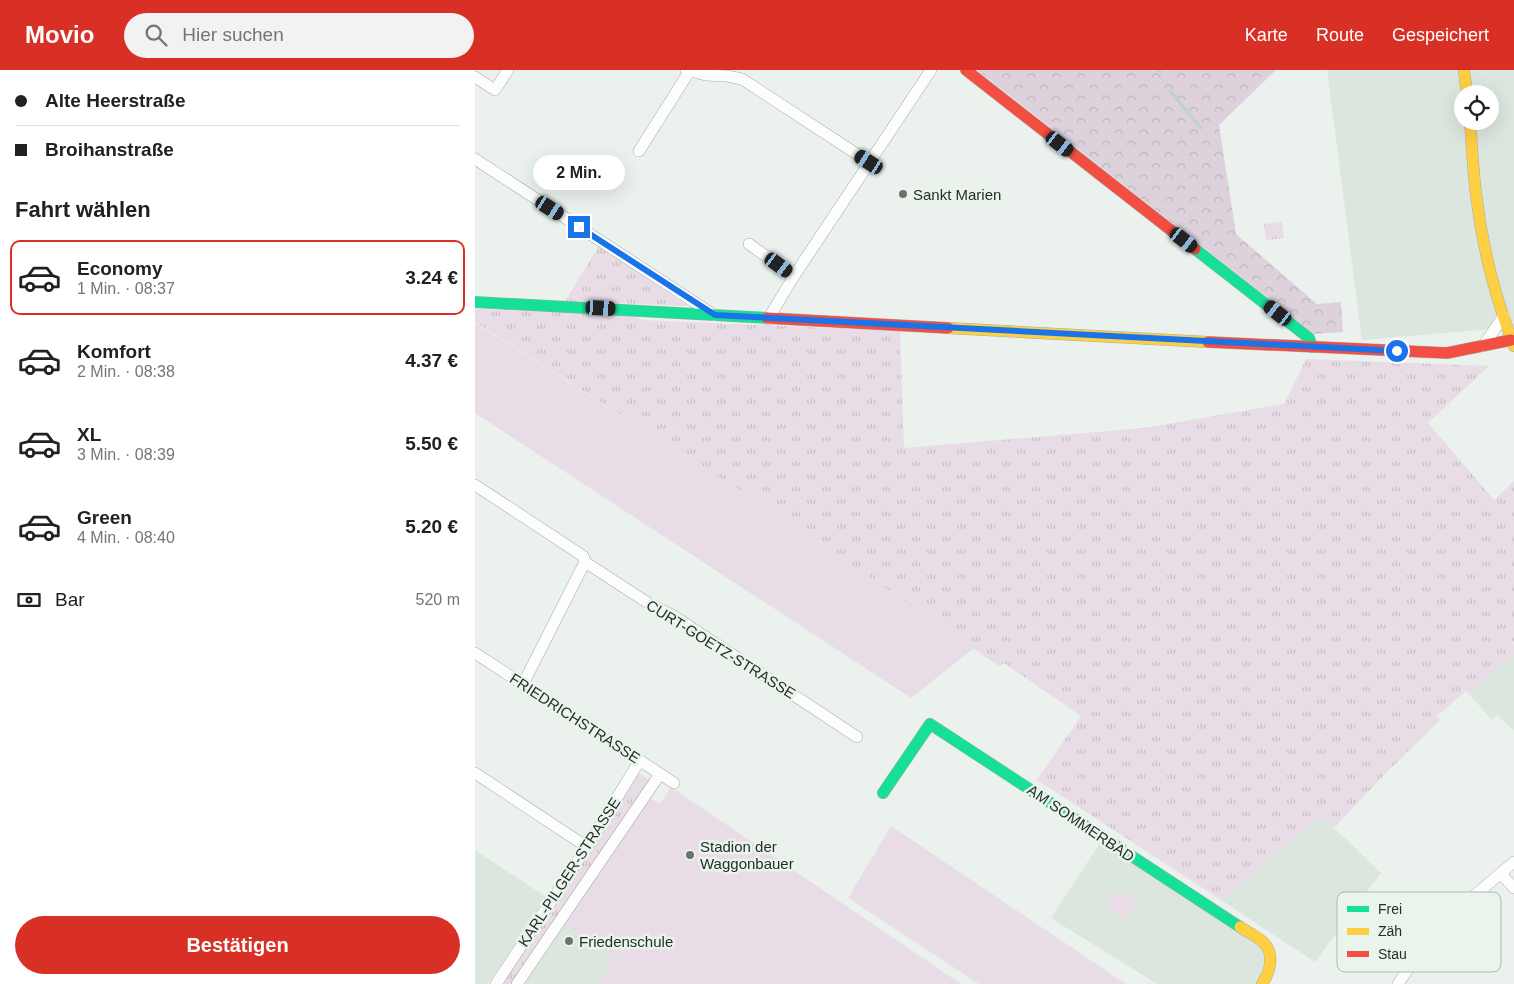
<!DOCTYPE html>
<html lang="de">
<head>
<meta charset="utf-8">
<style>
  :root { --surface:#fff; --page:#f2f2f2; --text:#202124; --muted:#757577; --line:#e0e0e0; --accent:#d93025 }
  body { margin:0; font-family:Helvetica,sans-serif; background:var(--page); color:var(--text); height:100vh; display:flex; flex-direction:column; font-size:19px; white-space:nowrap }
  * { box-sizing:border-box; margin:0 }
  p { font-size:16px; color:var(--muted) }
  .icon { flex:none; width:28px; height:28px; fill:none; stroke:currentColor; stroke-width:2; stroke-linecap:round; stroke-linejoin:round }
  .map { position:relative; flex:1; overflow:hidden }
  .details { display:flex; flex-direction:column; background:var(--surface); width:475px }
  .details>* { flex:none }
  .top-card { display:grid; align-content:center; height:110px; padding:0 15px; background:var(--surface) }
  .fabs { position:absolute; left:979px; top:15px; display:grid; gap:10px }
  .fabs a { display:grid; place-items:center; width:45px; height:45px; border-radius:50%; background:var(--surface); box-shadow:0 5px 20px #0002; font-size:25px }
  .end { position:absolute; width:22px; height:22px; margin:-11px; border:6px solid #1a73e8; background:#fff; box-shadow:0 0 0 2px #fff }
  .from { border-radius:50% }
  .bubble { position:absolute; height:35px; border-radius:18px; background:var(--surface); box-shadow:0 5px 20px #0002; font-size:16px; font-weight:700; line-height:35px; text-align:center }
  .car { position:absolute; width:15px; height:30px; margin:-15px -8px; border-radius:6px; box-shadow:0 0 4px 1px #0007; background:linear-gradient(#222 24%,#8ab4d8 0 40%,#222 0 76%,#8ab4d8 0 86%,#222 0) }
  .top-card b { display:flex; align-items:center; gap:18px; height:48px; font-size:19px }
  .top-card b+b { border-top:1px solid var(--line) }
  .top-card i { width:12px; height:12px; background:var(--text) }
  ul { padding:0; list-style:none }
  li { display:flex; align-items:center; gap:15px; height:75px; margin:0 10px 8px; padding:0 5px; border:2px solid transparent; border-radius:10px }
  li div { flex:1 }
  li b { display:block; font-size:19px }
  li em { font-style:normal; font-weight:700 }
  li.current { border-color:var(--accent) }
  li>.icon { width:45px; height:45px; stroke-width:1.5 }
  h2 { padding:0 15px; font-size:22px; line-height:60px }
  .pay { display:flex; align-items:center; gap:12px; height:55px; padding:0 15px; font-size:19px }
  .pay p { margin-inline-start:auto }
  .button { display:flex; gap:10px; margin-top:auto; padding:10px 15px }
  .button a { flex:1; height:58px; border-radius:30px; background:var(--accent); color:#fff; font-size:20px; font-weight:700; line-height:58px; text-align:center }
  header { display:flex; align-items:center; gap:30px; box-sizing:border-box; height:70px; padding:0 25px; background:var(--accent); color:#fff }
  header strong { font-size:24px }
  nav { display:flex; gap:28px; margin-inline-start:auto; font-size:18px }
  .search { width:350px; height:45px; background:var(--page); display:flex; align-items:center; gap:12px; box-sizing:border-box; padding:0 18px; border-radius:28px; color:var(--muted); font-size:19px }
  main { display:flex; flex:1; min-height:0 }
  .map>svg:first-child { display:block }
</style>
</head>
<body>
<header>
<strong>Movio</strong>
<div class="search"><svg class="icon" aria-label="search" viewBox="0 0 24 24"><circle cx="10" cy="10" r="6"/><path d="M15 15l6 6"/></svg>Hier suchen</div>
<nav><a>Karte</a><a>Route</a><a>Gespeichert</a></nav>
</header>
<main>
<section class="details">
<div class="top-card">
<b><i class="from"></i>Alte Heerstraße</b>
<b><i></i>Broihanstraße</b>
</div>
<h2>Fahrt wählen</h2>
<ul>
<li class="current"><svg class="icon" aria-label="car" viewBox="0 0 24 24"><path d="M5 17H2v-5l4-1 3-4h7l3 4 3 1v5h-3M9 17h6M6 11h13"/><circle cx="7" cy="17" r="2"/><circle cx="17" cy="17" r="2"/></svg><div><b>Economy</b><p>1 Min. · 08:37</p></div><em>3.24 €</em></li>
<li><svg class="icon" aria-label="car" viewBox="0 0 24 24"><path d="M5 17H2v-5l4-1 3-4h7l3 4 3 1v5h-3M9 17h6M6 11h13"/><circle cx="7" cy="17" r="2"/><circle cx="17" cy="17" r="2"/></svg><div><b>Komfort</b><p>2 Min. · 08:38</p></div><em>4.37 €</em></li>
<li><svg class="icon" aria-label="car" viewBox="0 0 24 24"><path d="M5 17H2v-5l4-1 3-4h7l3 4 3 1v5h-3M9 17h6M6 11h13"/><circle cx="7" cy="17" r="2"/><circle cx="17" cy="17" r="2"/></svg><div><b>XL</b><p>3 Min. · 08:39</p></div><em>5.50 €</em></li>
<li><svg class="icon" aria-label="car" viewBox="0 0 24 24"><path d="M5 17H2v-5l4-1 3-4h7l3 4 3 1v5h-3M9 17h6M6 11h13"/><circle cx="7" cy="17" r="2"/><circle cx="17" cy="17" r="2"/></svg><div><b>Green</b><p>4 Min. · 08:40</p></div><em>5.20 €</em></li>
</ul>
<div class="pay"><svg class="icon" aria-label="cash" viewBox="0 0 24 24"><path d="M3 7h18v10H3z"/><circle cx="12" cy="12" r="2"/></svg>Bar<p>520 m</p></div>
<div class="button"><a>Bestätigen</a></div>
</section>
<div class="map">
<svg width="1039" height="914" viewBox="0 0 1039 914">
  <defs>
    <pattern id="grass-tufts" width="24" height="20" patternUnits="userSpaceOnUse" patternTransform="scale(1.25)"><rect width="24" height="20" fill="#e8dde7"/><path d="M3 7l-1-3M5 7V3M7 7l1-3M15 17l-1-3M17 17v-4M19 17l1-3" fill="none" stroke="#c7bec6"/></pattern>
    <pattern id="forest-crowns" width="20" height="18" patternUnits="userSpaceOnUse" patternTransform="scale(1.25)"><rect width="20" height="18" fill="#ddd2dc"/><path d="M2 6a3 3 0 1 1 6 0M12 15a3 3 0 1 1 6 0" fill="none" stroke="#beb5bd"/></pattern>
  </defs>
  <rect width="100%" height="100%" fill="#ebf1ed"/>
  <path fill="#dbe7de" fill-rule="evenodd" d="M852 0H1039V257L887 270ZM988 24H1015V51H988Z
    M1039 584V660L1030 653 1023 645 1017 650 994 624Z
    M845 747 870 768 907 804H905L840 892 746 830Z
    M625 773 785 876 793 887 782 914H682L576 848Z
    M0 780 71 827 13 914H0Z
    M86 854 139 888 123 914H46Z"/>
  <path fill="url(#grass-tufts)" d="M807 152 809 168 791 170 789 154Z
    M124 176 212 236 90 231Z
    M0 239 157 245 167 250 425 261 429 378 669 358 809 334 831 289 1014 296 953 353 1019 430 1039 411V584L994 624 991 621 962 646 965 650 906 708 859 758 845 747 746 830 562 710 606 646 529 593 524 596 299 442 0 252Z
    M161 701 178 713 39 914H24Z"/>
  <path fill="url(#forest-crowns)" d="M502 0H801L744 55 761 164 842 234 866 232 868 262 839 264Z"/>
  <path fill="#e8dde7" d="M0 253 299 442 499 578 436 628 0 343Z
    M196 717 486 914H123L139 888 86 854 175 728 185 734Z
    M416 756 651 914H504L373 828Z
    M641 821 664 827 651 849 631 835Z"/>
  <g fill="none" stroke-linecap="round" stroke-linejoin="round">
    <path stroke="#bfd4c5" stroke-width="3" d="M683 0 686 2
      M695 21 726 58"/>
    <defs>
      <path id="street" d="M211 0 231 5 252 6 267 9 394 92
        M0 7 20 20 33 0
        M164 81 214 2
        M0 89 239 245
        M274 174 319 206
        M293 249 319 206 456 0
        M1008 276 1029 246
        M0 415 108 486 110 492
        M110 492 176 535 199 546 382 667
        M0 583 199 713
        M48 614 110 492
        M0 703 112 777
        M1026 804 1039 818
        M21 914 112 777 165 690
        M42 914 185 704
        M923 914 960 859 1039 792"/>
      <path id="fast" d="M720 179 834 268 837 277
        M0 232 292 248
        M408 723 455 654C559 721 661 790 765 857"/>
      <path id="slow" d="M989 0 992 24
        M995 51C997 75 998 100 1001 124 1007 176 1020 227 1039 276
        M473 258 733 272
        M765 857C772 862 783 866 789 873 800 885 795 902 787 914"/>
      <path id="jam" d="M491 0 720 179
        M292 248 473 258
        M733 272 972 283 1036 270"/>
    </defs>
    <use href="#street" stroke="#a7aca9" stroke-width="12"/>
    <use href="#fast" stroke="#a7aca9" stroke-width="12"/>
    <use href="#slow" stroke="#a7aca9" stroke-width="12"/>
    <use href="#jam" stroke="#a7aca9" stroke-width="12"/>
    <use href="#street" stroke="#fcfdfc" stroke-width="11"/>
    <use href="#fast" stroke="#16e098" stroke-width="11"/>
    <use href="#slow" stroke="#ffcf43" stroke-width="11"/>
    <use href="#jam" stroke="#f24e42" stroke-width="11"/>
  </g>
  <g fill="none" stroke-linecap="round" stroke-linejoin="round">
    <path stroke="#1a73e8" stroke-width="6" d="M104 157 240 245 922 281"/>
  </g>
  <g fill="#6c726e" stroke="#e8f4ec" stroke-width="2">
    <circle cx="428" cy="124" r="5"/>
    <circle cx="215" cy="785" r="5"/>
    <circle cx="94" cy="871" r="5"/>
  </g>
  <g text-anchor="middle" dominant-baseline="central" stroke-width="5" stroke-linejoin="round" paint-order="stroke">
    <g font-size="15" fill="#282d2a" stroke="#e8f4ec" text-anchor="start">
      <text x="438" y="124">Sankt Marien</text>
      <text x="225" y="776">Stadion der<tspan x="225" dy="17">Waggonbauer</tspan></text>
      <text x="104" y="871">Friedenschule</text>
    </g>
    <g font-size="15" fill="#282d2a" stroke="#e8f4ec">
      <text transform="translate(246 579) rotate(32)">CURT-GOETZ-STRASSE</text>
      <text transform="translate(100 648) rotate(33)">FRIEDRICHSTRASSE</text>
      <text transform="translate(606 753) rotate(34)">AM SOMMERBAD</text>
      <text transform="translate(94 802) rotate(-57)">KARL-PILGER-STRASSE</text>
    </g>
  </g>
  <rect x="862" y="822" width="164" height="80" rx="8" fill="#e8f4ec" stroke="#aeb8b2" stroke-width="1"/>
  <rect x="872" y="836" width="22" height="6" fill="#16e098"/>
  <rect x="872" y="858" width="22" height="7" fill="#ffcf43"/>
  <rect x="872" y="881" width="22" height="6" fill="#f24e42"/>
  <g font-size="14" fill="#282d2a">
    <text x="903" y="844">Frei</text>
    <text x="903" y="866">Zäh</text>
    <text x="903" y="889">Stau</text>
  </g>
</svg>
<div class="fabs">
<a><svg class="icon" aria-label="locate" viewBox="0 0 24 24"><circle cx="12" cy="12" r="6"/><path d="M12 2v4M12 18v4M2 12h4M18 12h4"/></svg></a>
</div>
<i class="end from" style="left:922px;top:281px"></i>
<i class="end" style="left:104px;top:157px"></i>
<div class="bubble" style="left:58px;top:85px;width:92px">2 Min.</div>
<i class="car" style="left:585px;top:74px;rotate:128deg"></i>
<i class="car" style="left:394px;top:92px;rotate:303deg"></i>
<i class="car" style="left:75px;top:138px;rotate:123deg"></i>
<i class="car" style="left:709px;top:170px;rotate:128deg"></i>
<i class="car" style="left:304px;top:195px;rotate:126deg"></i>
<i class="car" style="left:126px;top:238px;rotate:93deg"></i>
<i class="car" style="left:803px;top:243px;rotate:308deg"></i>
</div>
</main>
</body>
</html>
